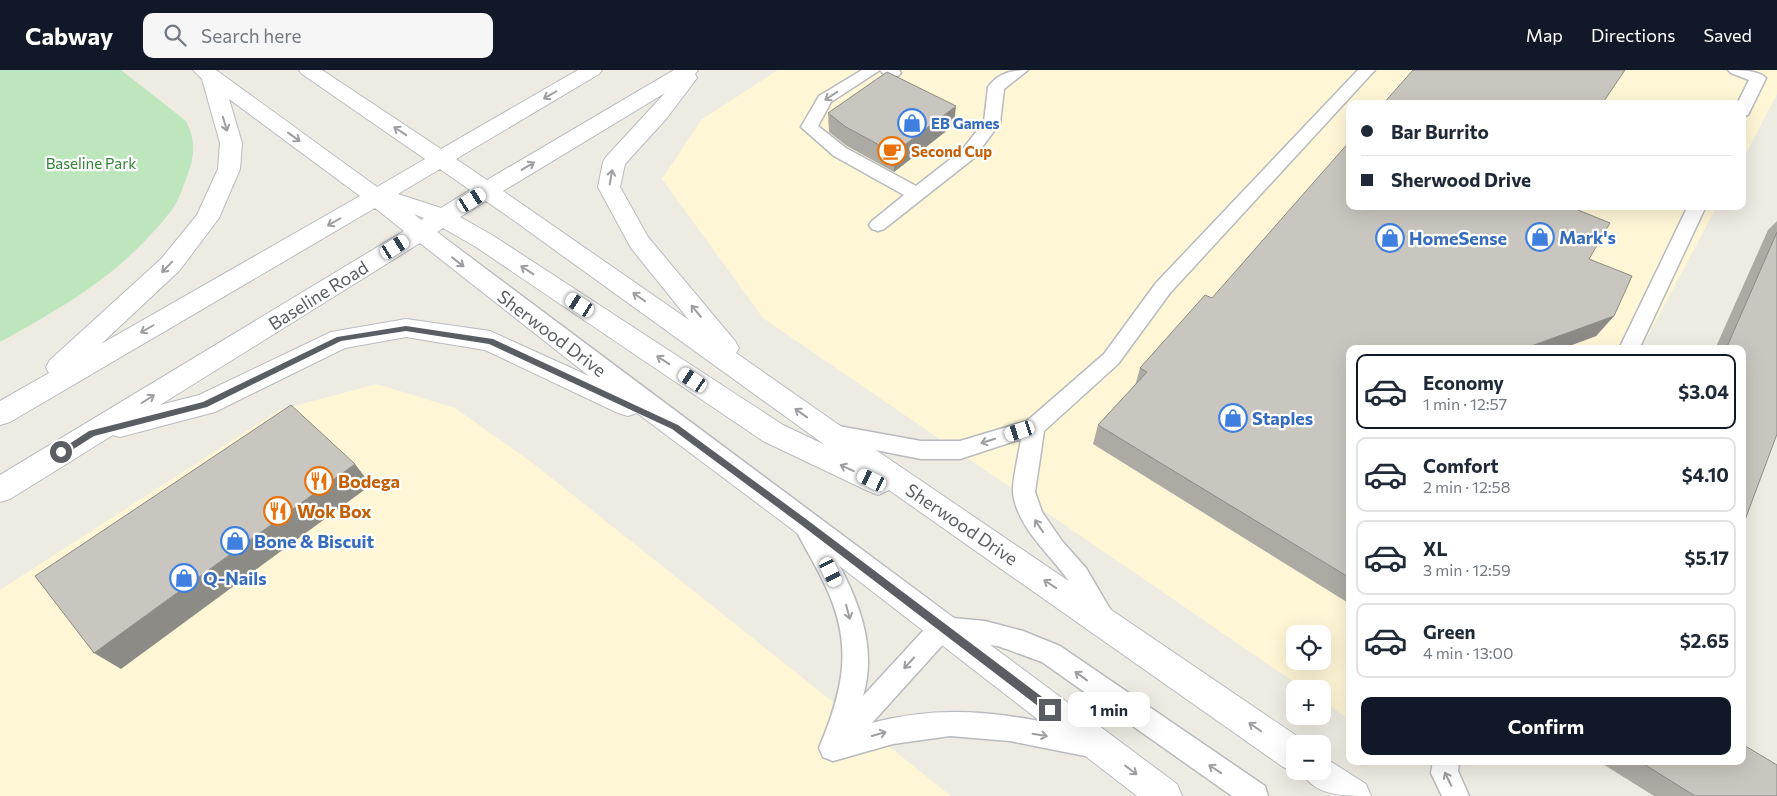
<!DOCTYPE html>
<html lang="en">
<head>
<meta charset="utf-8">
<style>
  :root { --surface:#fff; --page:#f6f6f7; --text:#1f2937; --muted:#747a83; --line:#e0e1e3; --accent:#111827 }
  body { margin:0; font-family:Commissioner,sans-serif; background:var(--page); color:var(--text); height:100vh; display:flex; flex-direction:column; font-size:19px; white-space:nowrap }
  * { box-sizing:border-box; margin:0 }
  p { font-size:16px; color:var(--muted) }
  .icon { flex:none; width:28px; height:28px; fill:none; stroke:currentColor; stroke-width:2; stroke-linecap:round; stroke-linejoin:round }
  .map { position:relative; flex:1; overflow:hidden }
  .drawer { position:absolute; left:1346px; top:275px; width:400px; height:420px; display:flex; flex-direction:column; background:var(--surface); border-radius:10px; box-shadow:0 5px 20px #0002 }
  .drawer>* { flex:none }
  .top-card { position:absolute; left:1346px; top:30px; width:400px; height:110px; border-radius:10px; box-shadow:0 5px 20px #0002; display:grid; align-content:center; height:110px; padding:0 15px; background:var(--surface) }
  .buttons { position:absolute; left:1286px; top:555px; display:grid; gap:10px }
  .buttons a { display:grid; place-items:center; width:45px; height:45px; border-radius:10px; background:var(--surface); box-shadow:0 5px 20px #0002; font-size:25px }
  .end { position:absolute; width:22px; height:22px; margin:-11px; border:6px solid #5a5e63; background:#fff; box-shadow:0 0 0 2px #fff }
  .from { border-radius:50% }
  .bubble { position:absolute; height:35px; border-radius:10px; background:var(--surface); box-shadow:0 5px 20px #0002; font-size:16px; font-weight:700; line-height:35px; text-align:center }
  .car { position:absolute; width:15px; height:30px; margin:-15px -8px; border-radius:6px; box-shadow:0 0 4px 1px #0007; background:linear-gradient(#fff 24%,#345 0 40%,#fff 0 76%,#345 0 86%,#fff 0) }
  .top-card b { display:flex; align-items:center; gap:18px; height:48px; font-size:19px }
  .top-card b+b { border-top:1px solid var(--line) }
  .top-card i { width:12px; height:12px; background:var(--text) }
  ul { padding:9px 0 0; list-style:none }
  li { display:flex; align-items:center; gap:15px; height:75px; margin:0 10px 8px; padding:0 5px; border:2px solid var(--line); border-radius:10px }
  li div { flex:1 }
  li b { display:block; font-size:19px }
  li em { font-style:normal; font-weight:700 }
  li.selected { border-color:var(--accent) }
  li>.icon { width:45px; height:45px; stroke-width:1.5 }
  .primary-button { display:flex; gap:10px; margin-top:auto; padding:10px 15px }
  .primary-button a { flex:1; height:58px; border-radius:10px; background:var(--accent); color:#fff; font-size:20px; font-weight:700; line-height:58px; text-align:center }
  header { display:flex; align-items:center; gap:30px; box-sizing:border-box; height:70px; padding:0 25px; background:var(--accent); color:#fff }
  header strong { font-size:24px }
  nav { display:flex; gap:28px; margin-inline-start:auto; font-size:18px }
  .search { width:350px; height:45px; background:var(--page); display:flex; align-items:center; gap:12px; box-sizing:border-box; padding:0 18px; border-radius:10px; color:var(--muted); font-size:19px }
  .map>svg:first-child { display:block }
</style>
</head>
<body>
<header>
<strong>Cabway</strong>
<div class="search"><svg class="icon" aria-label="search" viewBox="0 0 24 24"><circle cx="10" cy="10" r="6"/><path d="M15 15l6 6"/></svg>Search here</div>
<nav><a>Map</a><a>Directions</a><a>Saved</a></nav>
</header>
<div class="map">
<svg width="1777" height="726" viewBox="0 0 1777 726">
  <rect width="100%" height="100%" fill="#eeebe2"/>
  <path fill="#fff6d6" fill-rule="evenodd" d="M778 0H1777V24L1743 89 1742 34H1350V136H1717L1641 279H1350V650L1323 631 1322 619H1304L763 248 662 109 701 50ZM1295 564H1322V591H1295Z
    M377 314 455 338 534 394 951 726H0V520L279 340Z"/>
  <path fill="#bde6bd" d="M0 0H121L186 51C197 72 194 89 186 109 183 115 182 122 179 127 174 139 163 151 154 161 111 210 56 241 0 272Z"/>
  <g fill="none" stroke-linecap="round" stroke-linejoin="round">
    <defs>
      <path id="lane" d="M862 0H899L901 3 898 6C891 8 885 7 880 0L831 32 818 56 846 78 916 116 962 80 984 52 988 17C998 3 1012 0 1028 0L1004 19 1000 53 974 88 884 159 878 161 872 159 869 155 872 151 904 125 834 86 801 57 819 26Z
        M1358 0H1375L1170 223 1118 294 1044 361 1035 422 1042 442 1062 471 1086 498 1117 551 1114 559 1105 562C1087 555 1081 529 1070 513 1051 484 1018 460 1013 423 1012 411 1019 383 1021 369L960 389H921L825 370 822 364 825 358 833 355 921 371H960L1027 351 1104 284 1156 213Z
        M1728 0C1740 0 1758 0 1766 8L1748 45 1742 46V34H1737L1749 10 1731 3Z
        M1688 136H1706L1639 279H1619Z
        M805 446 813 449C844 502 882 562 863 626L933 550 942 547 985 551 1023 561 1060 576 1265 716 1268 726H1232L1042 592 998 576 947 570 872 653C951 632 1012 645 1090 661L1099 665 1103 674 1099 683 1090 687 1010 671 950 666 893 674 833 691 823 687 819 678C844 618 854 574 824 513 815 494 803 475 794 456L797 449Z
        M1433 691H1459L1458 701 1469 726H1442L1431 703Z"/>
      <path id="secondary" d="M193 0H216L377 117 425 89 302 4 299 0H322L441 79 578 0H602L599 4 456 89 487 110 674 0H698L695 4 697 8 666 49 625 94 620 117 648 167 735 271 739 278 736 283 839 355 1307 673 1295 674V701H1297L1295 702 1283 697 889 420 878 425 868 421 763 371 476 177 443 158 437 162C683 348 931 530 1177 714L1182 726H1137L793 460 637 343 628 346 618 343 485 280 406 267 345 278 215 342 120 367 113 365 10 429 0 432V405L404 161 375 138 10 352 0 355V331L49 303 46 297 50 290 161 189 197 145 218 99 220 73 202 9ZM665 23 606 87 603 92 598 117 631 178 689 250 503 121ZM229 29 360 126 101 274 179 201 219 148 240 99 242 73ZM440 99 470 120 441 138 398 124ZM486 131 516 152 825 375 783 355 492 165 460 147ZM414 144 424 148 421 150ZM420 173 589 306 490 261 406 249 331 262 199 325 160 335Z
        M1322 686 1366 714 1371 726C1342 726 1314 726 1301 701H1322Z"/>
    </defs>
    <use href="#lane" stroke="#b7babf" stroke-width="3"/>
    <use href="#secondary" stroke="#b7bbc1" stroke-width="2"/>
    <use href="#lane" fill="#fff" fill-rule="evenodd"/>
    <use href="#secondary" fill="#fff" fill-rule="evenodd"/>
  </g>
  <path fill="#adaaa4" d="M828 43 954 55 894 102 847 76 829 62Z
    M1578 140 1589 189 1614 246 1596 266 1561 279H1350V534L1093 374 1098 355 1135 316 1140 298 1212 228Z
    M1777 151V364L1742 279H1715L1768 160Z
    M1598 691H1742L1777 726H1654Z"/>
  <path fill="#8d8b86" d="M956 36 954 55 894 102V83Z
    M1614 246 1596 266 1561 279H1523Z
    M355 394 371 415 121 599 94 583Z"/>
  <path fill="#c9c6bf" stroke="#8d8b86" d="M1413 0H1625L1602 34H1383Z
    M887 2 956 36 894 83 846 57 828 43Z
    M1350 71V136H1581L1578 140 1610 153 1589 189 1632 206 1614 246 1523 279H1350V508L1098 355 1147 302 1140 298 1205 225 1212 228Z
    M1777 162V364L1742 458V279H1726Z
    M291 335 355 394 94 583 35 506Z
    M1742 674 1777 695V726H1695L1639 691H1742Z"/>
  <defs><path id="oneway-shaft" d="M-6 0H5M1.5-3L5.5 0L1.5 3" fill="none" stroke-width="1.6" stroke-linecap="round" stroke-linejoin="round" transform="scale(1.25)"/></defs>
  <g stroke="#9c9ea1">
    <use href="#oneway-shaft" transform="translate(550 25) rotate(150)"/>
    <use href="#oneway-shaft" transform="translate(831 26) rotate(146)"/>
    <use href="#oneway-shaft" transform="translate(225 54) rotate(73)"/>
    <use href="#oneway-shaft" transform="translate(400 61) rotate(-146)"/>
    <use href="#oneway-shaft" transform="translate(294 67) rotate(36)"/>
    <use href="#oneway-shaft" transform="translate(528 96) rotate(-31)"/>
    <use href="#oneway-shaft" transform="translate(611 107) rotate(-80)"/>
    <use href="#oneway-shaft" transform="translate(334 152) rotate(150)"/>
    <use href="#oneway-shaft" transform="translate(458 192) rotate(38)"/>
    <use href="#oneway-shaft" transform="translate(167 197) rotate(134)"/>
    <use href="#oneway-shaft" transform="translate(527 200) rotate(-147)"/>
    <use href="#oneway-shaft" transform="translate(639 227) rotate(-145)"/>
    <use href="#oneway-shaft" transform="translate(696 241) rotate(-130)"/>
    <use href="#oneway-shaft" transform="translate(147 259) rotate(150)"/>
    <use href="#oneway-shaft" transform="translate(663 290) rotate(-147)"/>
    <use href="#oneway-shaft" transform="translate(148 329) rotate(-32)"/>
    <use href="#oneway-shaft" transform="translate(801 343) rotate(-144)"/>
    <use href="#oneway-shaft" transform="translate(988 371) rotate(163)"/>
    <use href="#oneway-shaft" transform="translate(847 398) rotate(-155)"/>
    <use href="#oneway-shaft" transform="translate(1039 456) rotate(-124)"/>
    <use href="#oneway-shaft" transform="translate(1050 514) rotate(-146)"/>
    <use href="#oneway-shaft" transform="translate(848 542) rotate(75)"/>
    <use href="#oneway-shaft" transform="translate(909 593) rotate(133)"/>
    <use href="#oneway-shaft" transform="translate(1081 606) rotate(-144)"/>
    <use href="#oneway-shaft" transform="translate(1255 657) rotate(-145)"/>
    <use href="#oneway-shaft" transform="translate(879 664) rotate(-16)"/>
    <use href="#oneway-shaft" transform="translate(1040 665) rotate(10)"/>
    <use href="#oneway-shaft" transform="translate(1215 699) rotate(-146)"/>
    <use href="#oneway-shaft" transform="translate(1131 700) rotate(37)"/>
    <use href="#oneway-shaft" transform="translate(1448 709) rotate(-116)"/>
  </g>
  <path fill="#5a5e63" d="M406 256 493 269 678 355 806 449 1054 636V643H1047L800 454 672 359 489 274 406 261 341 271 207 337 94 366 64 385H58L57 382 89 361 203 332 337 267Z"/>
  <defs>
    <symbol id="shop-ring" viewBox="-11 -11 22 22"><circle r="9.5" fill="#fff" stroke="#3f7fe0" stroke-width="1.5"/><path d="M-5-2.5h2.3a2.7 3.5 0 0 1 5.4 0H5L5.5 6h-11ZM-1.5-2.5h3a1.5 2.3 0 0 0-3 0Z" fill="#3f7fe0"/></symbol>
    <symbol id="cafe-ring" viewBox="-11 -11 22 22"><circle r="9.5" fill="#fff" stroke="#e8710a" stroke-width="1.5"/><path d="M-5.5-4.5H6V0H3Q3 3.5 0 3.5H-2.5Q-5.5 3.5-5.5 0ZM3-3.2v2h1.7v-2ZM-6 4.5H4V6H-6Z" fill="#e8710a"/></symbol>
    <symbol id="restaurant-ring" viewBox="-11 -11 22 22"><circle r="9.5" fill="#fff" stroke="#e8710a" stroke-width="1.5"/><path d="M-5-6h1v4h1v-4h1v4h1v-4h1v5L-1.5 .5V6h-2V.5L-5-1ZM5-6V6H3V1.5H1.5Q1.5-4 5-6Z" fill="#e8710a"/></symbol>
  </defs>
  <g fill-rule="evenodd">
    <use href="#shop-ring" x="896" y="37" width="32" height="32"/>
    <use href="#cafe-ring" x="876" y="65" width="32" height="32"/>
    <use href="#shop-ring" x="1524" y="151" width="32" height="32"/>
    <use href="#shop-ring" x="1374" y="152" width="32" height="32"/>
    <use href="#shop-ring" x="1217" y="332" width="32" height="32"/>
    <use href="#restaurant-ring" x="303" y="395" width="32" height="32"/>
    <use href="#restaurant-ring" x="262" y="425" width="32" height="32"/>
    <use href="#shop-ring" x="219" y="455" width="32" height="32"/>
    <use href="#shop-ring" x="168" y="492" width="32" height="32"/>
  </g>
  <g text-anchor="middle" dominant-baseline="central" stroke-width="4.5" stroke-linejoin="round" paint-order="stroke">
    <g font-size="15" font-weight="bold" fill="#366cbe" stroke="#fff" text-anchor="start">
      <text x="931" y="53">EB Games</text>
    </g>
    <g font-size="15" font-weight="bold" fill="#c56008" stroke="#fff" text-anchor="start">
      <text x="911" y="81">Second Cup</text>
    </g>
    <g font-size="15" fill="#318436" stroke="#fff">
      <text x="91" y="93">Baseline Park</text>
    </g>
    <g font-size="18" font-weight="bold" fill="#366cbe" stroke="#fff" text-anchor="start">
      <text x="1559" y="167">Mark's</text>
      <text x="1409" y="168">HomeSense</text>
      <text x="1252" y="348">Staples</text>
      <text x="254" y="471">Bone &amp; Biscuit</text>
      <text x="203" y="508">Q-Nails</text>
    </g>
    <g font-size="18" fill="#5a5e63" stroke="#fff">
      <text transform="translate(318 225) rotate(-32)">Baseline Road</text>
      <text transform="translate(552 263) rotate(37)">Sherwood Drive</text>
      <text transform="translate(962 454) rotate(34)">Sherwood Drive</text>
    </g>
    <g font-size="18" font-weight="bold" fill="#c56008" stroke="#fff" text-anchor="start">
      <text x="338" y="411">Bodega</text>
      <text x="297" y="441">Wok Box</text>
    </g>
  </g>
</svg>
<div class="buttons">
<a><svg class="icon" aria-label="locate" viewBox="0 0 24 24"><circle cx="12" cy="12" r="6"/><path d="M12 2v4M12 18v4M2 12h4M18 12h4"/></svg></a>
<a>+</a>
<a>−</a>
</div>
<i class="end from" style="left:61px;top:382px"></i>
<i class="end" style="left:1050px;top:640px"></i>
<div class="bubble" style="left:1068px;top:622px;width:82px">1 min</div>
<i class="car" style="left:472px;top:130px;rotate:58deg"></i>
<i class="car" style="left:395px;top:177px;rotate:58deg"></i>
<i class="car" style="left:580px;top:235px;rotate:303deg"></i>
<i class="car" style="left:693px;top:310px;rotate:304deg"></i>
<i class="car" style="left:1020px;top:361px;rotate:252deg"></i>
<i class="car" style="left:872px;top:410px;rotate:296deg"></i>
<i class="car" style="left:831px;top:502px;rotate:154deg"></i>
<div class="top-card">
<b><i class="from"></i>Bar Burrito</b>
<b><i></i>Sherwood Drive</b>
</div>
<section class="drawer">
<ul>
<li class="selected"><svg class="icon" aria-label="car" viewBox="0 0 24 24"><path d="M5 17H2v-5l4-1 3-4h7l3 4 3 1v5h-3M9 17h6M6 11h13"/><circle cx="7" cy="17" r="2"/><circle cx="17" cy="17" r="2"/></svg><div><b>Economy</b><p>1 min · 12:57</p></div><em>$3.04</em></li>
<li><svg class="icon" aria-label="car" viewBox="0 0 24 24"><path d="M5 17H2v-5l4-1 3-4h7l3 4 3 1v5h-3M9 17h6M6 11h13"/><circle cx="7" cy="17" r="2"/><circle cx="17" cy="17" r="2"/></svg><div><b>Comfort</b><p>2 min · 12:58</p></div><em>$4.10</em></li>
<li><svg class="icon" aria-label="car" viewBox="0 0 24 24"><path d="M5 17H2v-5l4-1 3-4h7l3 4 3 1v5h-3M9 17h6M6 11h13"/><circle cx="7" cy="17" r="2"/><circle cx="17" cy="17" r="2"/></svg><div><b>XL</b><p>3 min · 12:59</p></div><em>$5.17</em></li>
<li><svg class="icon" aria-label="car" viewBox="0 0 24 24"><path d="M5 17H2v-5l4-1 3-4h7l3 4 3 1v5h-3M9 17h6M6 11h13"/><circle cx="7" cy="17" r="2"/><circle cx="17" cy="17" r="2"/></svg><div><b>Green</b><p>4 min · 13:00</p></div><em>$2.65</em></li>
</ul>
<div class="primary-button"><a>Confirm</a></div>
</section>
</div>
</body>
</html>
